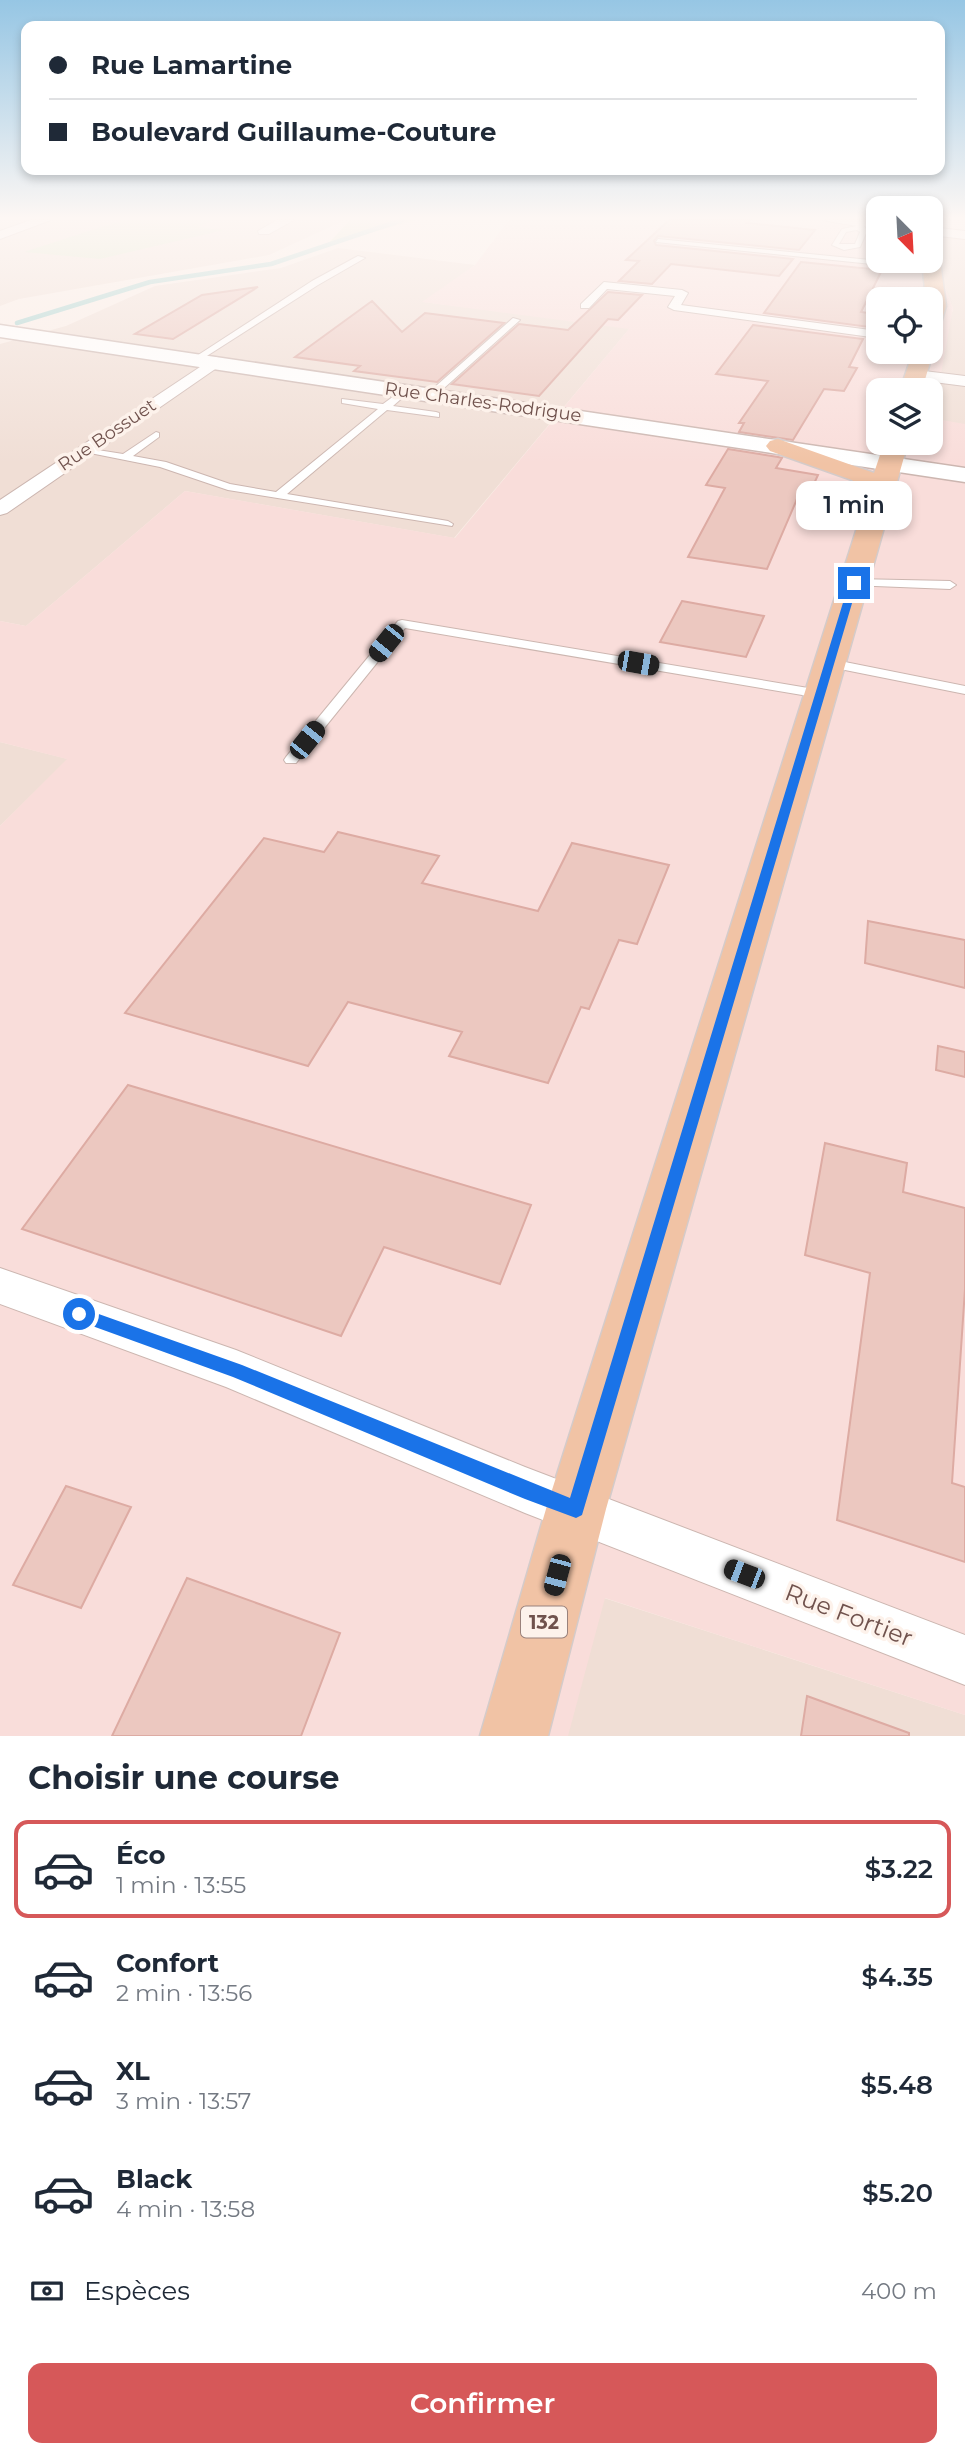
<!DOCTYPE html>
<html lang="fr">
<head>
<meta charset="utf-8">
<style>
  :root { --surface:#fff; --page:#f2f2f3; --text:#1f2937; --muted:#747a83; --line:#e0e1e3; --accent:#d65859 }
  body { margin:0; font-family:Montserrat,sans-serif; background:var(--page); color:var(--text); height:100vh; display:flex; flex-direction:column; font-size:26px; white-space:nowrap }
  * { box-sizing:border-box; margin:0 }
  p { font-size:23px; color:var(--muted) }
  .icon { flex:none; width:38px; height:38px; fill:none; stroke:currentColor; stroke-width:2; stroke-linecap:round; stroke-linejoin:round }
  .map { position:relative; height:1736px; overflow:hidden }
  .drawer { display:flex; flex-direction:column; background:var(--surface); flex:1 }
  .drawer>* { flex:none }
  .guide { position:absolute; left:21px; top:21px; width:924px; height:154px; border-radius:14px; box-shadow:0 4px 10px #0003; display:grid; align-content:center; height:154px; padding:0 28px; background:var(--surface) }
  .needle { width:46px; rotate:156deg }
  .tools { position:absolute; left:866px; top:196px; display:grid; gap:14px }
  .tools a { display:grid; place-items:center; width:77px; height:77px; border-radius:14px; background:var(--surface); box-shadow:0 4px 10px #0003; font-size:35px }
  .end { position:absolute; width:32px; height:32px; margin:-16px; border:9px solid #1a73e8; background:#fff; box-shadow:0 0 0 4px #fff }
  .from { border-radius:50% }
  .bubble { position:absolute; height:49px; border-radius:14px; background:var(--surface); box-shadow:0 4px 10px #0003; font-size:23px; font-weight:600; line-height:49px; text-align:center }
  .car { position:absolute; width:21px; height:42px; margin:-21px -10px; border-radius:9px; box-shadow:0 0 5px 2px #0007; background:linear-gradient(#222 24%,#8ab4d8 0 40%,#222 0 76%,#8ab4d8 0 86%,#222 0) }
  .guide b { display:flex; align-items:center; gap:24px; height:66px; font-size:26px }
  .guide b+b { border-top:2px solid var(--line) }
  .guide i { width:18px; height:18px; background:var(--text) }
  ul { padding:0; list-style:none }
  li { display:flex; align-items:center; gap:21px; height:98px; margin:0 14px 10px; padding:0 14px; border:4px solid transparent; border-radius:14px }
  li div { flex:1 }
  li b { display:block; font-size:26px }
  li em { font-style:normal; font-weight:600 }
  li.active { border-color:var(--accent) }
  li>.icon { width:63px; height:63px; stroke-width:1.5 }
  h2 { padding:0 28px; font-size:32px; line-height:84px }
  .pay { display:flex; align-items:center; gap:18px; height:77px; padding:0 28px; font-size:26px }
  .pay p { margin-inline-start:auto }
  .cta { display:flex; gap:14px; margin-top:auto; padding:14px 28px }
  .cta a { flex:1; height:80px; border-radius:14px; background:var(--accent); color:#fff; font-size:28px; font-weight:600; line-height:80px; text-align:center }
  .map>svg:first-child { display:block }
</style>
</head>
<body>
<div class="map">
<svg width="965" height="1736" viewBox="0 0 965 1736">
  <rect width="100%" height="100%" fill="#faede6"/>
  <path fill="#f0ded5" d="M0 220H345L269 255 19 299 0 306Z
    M931 230 965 233V471L906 463 913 443H931V390L953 309 931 251Z
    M338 248 475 265 424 302 630 328 454 538 185 491 26 626 0 621V344L66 326 155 286 281 268Z
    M0 742 68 759 0 826Z
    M604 1598 965 1715V1736H567Z"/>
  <path fill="#f9ddda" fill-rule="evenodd" d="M509 220H878V261H931V251L953 308 931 429V390H878V443H929L927 456 942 420 965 424V1715L605 1598 568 1736H0V826L67 759 0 742V621L26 626 185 491 455 538 629 329 422 302 475 265ZM878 299H931V352H878Z"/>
  <path fill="#dae5c6" d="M123 220H214L198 227 224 230 100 259 24 252Z
    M350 220H416L327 245Z"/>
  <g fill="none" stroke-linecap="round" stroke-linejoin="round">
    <path stroke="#a4d1ce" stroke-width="4.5" d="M17 323 150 282 271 264 402 220"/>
  </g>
  <path fill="#ecc8c0" stroke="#ddaba3" stroke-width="2" d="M669 220H750L747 223 815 230 799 250 658 236 654 241 656 245 793 259 779 276 671 264 652 284 619 281 639 261 626 260Z
    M801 262 882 270 861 312 876 314 869 327 764 313Z
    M258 287 173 339 135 334 202 295Z
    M608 292 642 295 618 320 608 319 539 396 452 384 519 324 568 330Z
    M372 301 402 332 425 313 504 323 437 382 354 371 360 366 295 357Z
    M753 325 863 339 849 367 857 368 844 391 824 389 793 440 739 432 744 423H739L768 381 716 374Z
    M728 449 778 457 782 458 776 468 818 475 806 501 797 499 767 569 688 557 725 488 706 485Z
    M682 601 764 616 746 657 660 642Z
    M338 832 439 856 422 883 538 911 572 843 669 865 637 944 619 940 589 1009 581 1007 548 1083 449 1056 462 1032 348 1002 308 1066 125 1013 264 838 324 852Z
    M868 921 965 940V988L865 963Z
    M938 1046 965 1052V1077L936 1070Z
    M128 1085 531 1205 500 1284 384 1247 341 1336 22 1229Z
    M825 1143 907 1163 903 1192 965 1208V1289L952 1483 965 1487V1562L837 1520 870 1273 805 1255Z
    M66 1486 131 1507 81 1608 13 1585Z
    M187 1578 340 1633 301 1736H112Z
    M807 1696 909 1733V1736H801Z"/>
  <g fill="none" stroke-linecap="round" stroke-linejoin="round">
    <defs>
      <path id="service" d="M822 220H871L868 223 878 224V228L864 226 867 231 860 247 844 250 832 245 842 229 857 226ZM857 230 860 232 855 244H839L846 232Z
        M658 239 931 266 935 268 931 270 656 242Z
        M358 256 365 258 318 285 199 361 192 359 312 281Z
        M513 318 520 320 434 397H428V393Z
        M405 388 410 391 393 406 436 412 439 413V417L387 410 287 494 448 521 453 524 452 526 228 490 160 467 80 451 85 448 123 454 156 432 159 433V437L133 456 166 462 230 484 276 492 378 409 342 403V399L383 404Z
        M854 579 950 581 956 585 950 589 850 585 848 583Z
        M402 620 820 690 827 694 820 698 405 628 296 763H286L284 760 286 757 398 621Z
        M830 659 965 686V694L825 666 824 663Z"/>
      <path id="pedestrian" d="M604 282 682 290 688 293 681 305 878 331V338L674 310 668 307 675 296 607 289 589 308H581V304Z"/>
      <path id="minor" d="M31 220H51L0 239V231Z
        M277 220H294L269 234H259L258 231Z
        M931 227 965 231V239L931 235Z
        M215 357 221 359 223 362 221 365 7 513 0 515V500Z
        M916 370 965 376V386L910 379 908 375Z
        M0 1268 236 1350 525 1467 965 1635V1685L525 1513 226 1387 0 1304Z"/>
      <path id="tertiary" d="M0 325 965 468V482L0 337Z"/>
      <path id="primary" d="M931 256 940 261 946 306 941 323 931 329V299H926L922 261H931Z
        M931 349 933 352 922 390H900L913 352H931Z
        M778 439 874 473 884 443H908L606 1509 548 1736H480L546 1509 868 493 852 480 770 451 766 446 770 441Z"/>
    </defs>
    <use href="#service" stroke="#ccb6b0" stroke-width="2"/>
    <use href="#pedestrian" stroke="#ccb6b0" stroke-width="2"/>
    <use href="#minor" stroke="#ccb6b0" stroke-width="2"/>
    <use href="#tertiary" stroke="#ccb6b0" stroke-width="3"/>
    <use href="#primary" stroke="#d4cbca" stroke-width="3"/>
    <use href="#service" fill="#fff" fill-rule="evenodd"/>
    <use href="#pedestrian" fill="#fff" fill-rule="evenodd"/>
    <use href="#minor" fill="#fff" fill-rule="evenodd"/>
    <use href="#tertiary" fill="#fff" fill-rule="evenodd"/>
    <use href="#primary" fill="#f1c3a5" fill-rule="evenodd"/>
  </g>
  <linearGradient id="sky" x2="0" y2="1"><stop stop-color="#96c6e4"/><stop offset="0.47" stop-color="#fdf7f4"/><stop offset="1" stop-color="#fdf7f4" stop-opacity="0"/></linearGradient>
  <rect width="965" height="464" fill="url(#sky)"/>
  <path fill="#1a73e8" d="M854 580 858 583 582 1515 576 1518 525 1499 233 1377 73 1319 71 1314 73 1309 79 1307 242 1365 570 1498 849 583Z"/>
  <g text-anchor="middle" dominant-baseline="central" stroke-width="7" stroke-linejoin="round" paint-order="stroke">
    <g font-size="18" fill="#70524d" stroke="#fdf2eb">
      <text transform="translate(483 402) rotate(8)">Rue Charles-Rodrigue</text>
      <text transform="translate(107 435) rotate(-34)">Rue Bossuet</text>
    </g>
    <rect fill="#fdf2eb" stroke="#9a827c" stroke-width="2" x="521" y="1606.5" width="46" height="31" rx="5"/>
    <g font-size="19" font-weight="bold" fill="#70524d">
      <text x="544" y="1622">132</text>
    </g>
    <g font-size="24" fill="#70524d" stroke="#fdf2eb">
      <text transform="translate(849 1615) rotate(21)">Rue Fortier</text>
    </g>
  </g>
</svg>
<div class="tools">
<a><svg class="needle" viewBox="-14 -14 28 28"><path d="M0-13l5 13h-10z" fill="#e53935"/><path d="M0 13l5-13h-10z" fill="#747a83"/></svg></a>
<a><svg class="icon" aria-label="locate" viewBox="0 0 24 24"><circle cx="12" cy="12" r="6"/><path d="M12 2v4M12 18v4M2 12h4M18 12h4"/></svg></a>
<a><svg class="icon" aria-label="layers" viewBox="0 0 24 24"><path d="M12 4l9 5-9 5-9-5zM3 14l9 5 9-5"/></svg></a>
</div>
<i class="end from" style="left:79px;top:1314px"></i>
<i class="end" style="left:854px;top:583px"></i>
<div class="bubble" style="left:796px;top:481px;width:116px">1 min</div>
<i class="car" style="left:386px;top:643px;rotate:219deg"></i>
<i class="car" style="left:638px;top:663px;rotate:100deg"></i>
<i class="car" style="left:307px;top:740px;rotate:39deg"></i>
<i class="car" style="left:744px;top:1574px;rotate:291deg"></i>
<i class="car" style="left:557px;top:1575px;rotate:195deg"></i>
<div class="guide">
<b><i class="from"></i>Rue Lamartine</b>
<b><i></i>Boulevard Guillaume-Couture</b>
</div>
</div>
<section class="drawer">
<h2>Choisir une course</h2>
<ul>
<li class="active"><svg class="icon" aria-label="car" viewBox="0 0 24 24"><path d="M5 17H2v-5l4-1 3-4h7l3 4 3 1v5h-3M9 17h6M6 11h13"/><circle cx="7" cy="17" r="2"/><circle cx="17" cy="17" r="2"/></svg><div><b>Éco</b><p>1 min · 13:55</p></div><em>$3.22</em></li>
<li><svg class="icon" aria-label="car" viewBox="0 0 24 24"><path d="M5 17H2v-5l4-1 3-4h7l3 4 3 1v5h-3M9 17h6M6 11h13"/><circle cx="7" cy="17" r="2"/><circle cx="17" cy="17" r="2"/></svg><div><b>Confort</b><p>2 min · 13:56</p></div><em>$4.35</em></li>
<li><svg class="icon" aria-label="car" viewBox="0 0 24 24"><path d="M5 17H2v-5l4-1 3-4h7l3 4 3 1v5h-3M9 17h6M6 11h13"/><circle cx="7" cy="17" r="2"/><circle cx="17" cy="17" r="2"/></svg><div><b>XL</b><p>3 min · 13:57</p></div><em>$5.48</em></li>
<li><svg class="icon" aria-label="car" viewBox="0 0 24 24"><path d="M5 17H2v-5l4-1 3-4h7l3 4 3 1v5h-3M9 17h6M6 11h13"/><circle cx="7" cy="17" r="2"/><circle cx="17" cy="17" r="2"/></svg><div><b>Black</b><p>4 min · 13:58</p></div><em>$5.20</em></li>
</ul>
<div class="pay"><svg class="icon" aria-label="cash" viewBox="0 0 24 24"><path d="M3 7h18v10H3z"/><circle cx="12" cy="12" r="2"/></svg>Espèces<p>400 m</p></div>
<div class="cta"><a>Confirmer</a></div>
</section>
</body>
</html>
